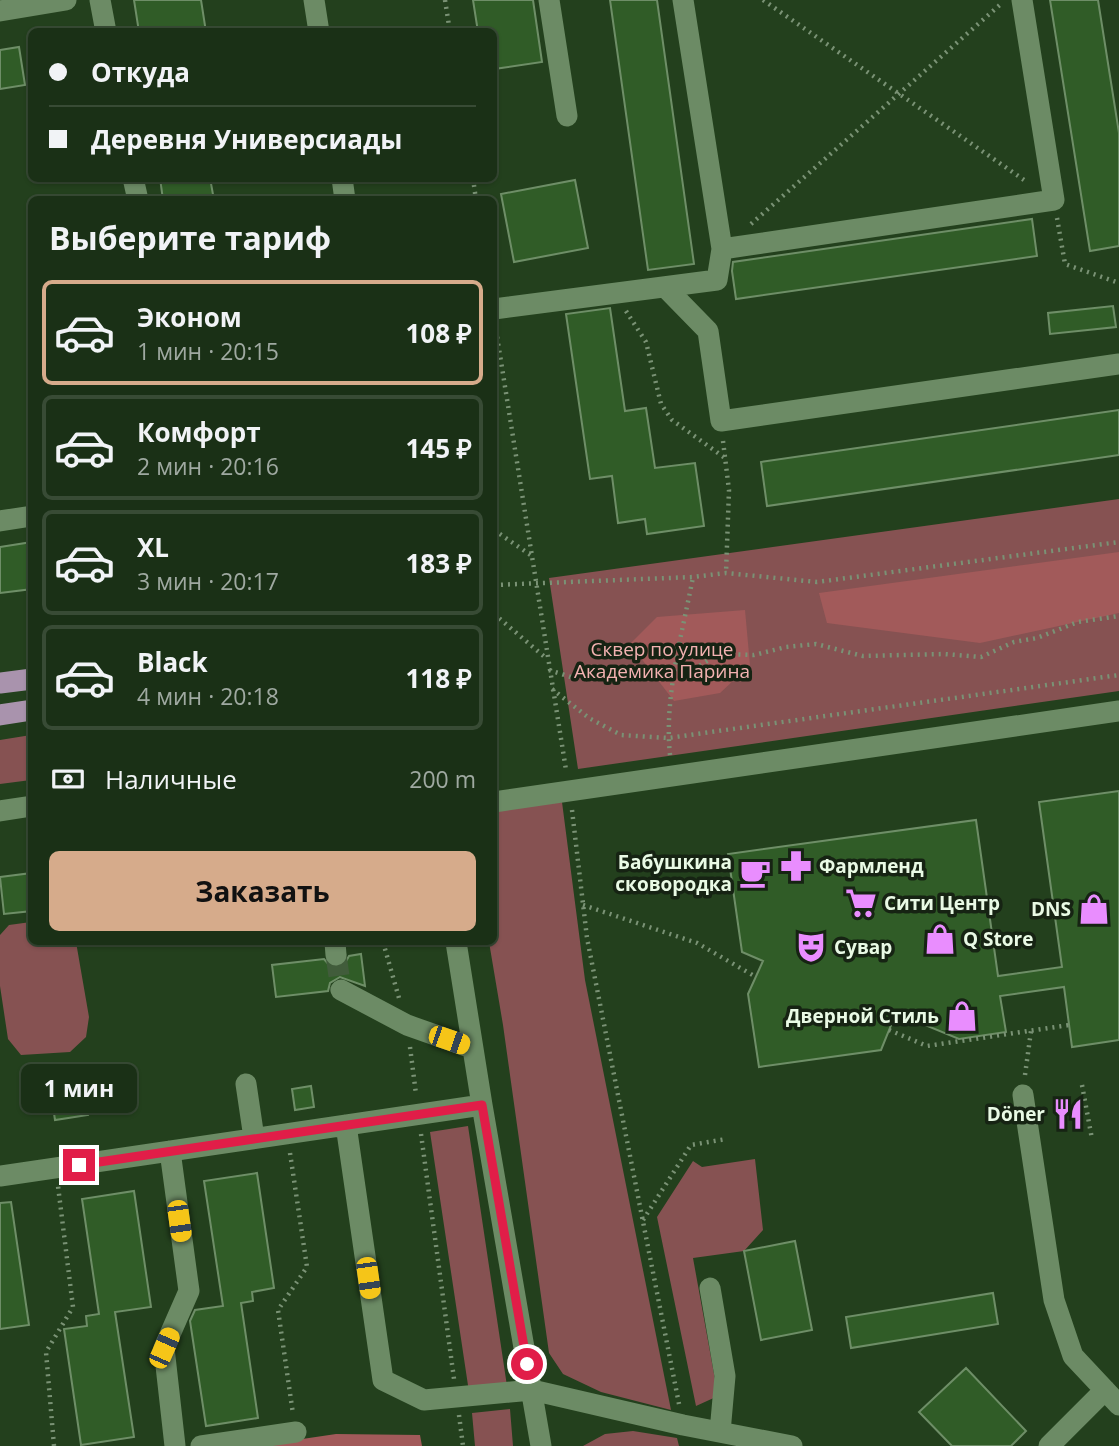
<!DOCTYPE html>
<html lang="ru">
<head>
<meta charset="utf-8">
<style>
  :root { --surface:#1a3016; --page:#273c23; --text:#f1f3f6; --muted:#9fa9a1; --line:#384b35; --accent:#d6ab8b }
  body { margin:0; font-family:"Open Sans",sans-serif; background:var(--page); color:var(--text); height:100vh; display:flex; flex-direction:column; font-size:26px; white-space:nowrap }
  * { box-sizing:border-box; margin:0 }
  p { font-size:23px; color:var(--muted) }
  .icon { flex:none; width:38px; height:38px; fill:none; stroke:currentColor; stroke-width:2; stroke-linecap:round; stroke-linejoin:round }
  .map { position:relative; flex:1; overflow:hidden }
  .sheet { position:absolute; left:28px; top:196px; width:469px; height:749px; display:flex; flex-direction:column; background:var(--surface); border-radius:10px; box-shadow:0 2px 5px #0004,0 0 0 2px var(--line) }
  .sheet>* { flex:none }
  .hud { position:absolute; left:28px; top:28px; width:469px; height:154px; border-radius:10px; box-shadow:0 2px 5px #0004,0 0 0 2px var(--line); display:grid; align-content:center; height:154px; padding:0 21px; background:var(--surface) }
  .end { position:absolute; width:32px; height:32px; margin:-16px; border:9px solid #e11d48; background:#fff; box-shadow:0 0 0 4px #fff }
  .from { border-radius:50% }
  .bubble { position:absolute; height:49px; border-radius:10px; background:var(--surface); box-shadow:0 2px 5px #0004,0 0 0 2px var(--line); font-size:23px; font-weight:700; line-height:49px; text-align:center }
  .car { position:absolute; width:21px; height:42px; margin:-21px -10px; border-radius:9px; box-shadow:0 0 5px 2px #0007; background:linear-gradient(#f5c518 24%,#345 0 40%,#f5c518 0 76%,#345 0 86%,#f5c518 0) }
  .hud b { display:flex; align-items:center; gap:24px; height:66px; font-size:26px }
  .hud b+b { border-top:2px solid var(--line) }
  .hud i { width:18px; height:18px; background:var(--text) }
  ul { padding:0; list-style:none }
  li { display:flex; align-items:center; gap:21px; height:105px; margin:0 14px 10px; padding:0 7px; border:4px solid var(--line); border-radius:10px }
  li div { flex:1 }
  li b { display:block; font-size:26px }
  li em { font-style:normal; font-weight:700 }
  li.on { border-color:var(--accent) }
  li>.icon { width:63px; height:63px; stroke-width:1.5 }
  h2 { padding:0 21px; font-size:32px; line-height:84px }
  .pay { display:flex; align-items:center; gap:18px; height:77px; padding:0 21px; font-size:26px }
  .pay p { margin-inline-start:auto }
  .cta { display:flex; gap:14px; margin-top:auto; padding:14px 21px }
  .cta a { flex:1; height:80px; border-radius:10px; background:var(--accent); color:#111; font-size:28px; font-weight:700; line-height:80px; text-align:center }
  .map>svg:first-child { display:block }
</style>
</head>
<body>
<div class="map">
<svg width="1119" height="1446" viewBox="0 0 1119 1446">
  <rect width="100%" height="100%" fill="#23401d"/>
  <path fill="#865252" d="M1119 499V691L578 769 549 578Z
    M31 735V780L0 784V740Z
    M562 802 585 980 671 1410 601 1392 563 1374 549 1353 503 1025 489 942H494V814L498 810Z
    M31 922 32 942H76L89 1017 86 1037 70 1052 21 1055 8 1039 0 986V935L9 925Z
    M468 1126 507 1386 469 1392 430 1132Z
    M755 1159 763 1230 744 1251 693 1258 718 1396 696 1406 657 1217 693 1161 702 1167Z
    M510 1409 513 1446H475L472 1413Z
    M633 1431 677 1438 679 1446H583L605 1434Z"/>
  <path fill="#a25a5a" d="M1119 552V613L980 643 827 623 819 593Z
    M745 610 750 665 720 693 674 701 630 644 657 617Z
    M336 1434 420 1435 422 1446H255Z"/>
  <path fill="#305c27" stroke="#6e8e67" stroke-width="2" d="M134 0H201L206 32H139Z
    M473 0H533L542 62 494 69V32H478Z
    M610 0H657L694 264 648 270Z
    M1050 0H1098L1119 133V246L1090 251Z
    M19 47 25 85 0 89V50Z
    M160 178H210L214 200H163Z
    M575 180 588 248 514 262 501 194Z
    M1032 219 1037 256 736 299 732 271 733 262Z
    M1113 306 1116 327 1050 334 1048 313Z
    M610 308 625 411 646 408 655 468 695 463 704 526 647 534 645 519 618 523 612 476 590 479 566 314Z
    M1119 410V455L767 506 761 462Z
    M32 542V589L0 593V547Z
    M1119 791V1040L1072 1047 1064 987 1000 996 1006 1032 959 1039 896 1013 881 1050 759 1067 748 994 763 961 742 952 728 854 976 820 998 976 1062 967 1039 802Z
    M32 873V911L4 914 0 877Z
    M361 954 365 986 340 977 330 983 328 991 276 997 272 965 324 959 330 966 338 968 344 965 349 956Z
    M81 1069 88 1115 55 1120 48 1074Z
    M311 1086 314 1107 295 1110 292 1089Z
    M257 1173 274 1288 252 1292 253 1301 241 1303 258 1418 206 1426 190 1321 195 1310 223 1306 204 1181Z
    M134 1191 151 1307 115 1312 134 1437 81 1445 64 1329 87 1326 86 1316 99 1314 82 1199Z
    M11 1202 29 1325 0 1329V1203Z
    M795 1241 812 1330 761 1340 744 1251Z
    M993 1293 998 1324 851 1348 846 1317Z
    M966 1368 1026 1431 1011 1446H952L919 1412Z"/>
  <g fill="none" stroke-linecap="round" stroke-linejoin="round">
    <path stroke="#415c3b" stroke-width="21" stroke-dasharray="21 10" stroke-linecap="butt" d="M336 955 341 990"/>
    <path stroke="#7a9275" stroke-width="4.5" stroke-dasharray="2 5" stroke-linecap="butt" d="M445 0 450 32
      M763 0 1027 182
      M473 178 476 200
      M1057 218 1065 264 1119 283
      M751 224 1002 3
      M626 311 646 342 661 404 672 420 725 458
      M496 330 566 770
      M723 441 729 490 726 573
      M494 530 532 556
      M494 585 693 577 726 573 817 582 1119 542
      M494 614 546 658
      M549 670 574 678H605L642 670 674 672 696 668 718 654 754 655 786 647 816 644 863 656 944 654 981 657 1014 642 1037 638 1078 622 1119 616
      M552 689 589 718 621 735 668 738 1119 675
      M670 755C664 697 682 635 693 577
      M572 810 587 938 679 1404
      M583 905 697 943 756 977
      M383 942 399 998
      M889 1030 927 1046 1069 1025
      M410 1047 416 1094
      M1025 1075 1031 1031
      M1082 1085 1092 1139
      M421 1134 454 1379
      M290 1153 307 1267 278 1310 293 1414
      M643 1220 691 1145 726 1139
      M459 1415 463 1446
      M54 1446 46 1352 73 1307 58 1186"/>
    <path stroke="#6c8b65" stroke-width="21" d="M100 0 106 32
      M314 0 319 32
      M549 0 567 116
      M0 11 66 0
      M133 178 138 200
      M342 178 345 200
      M722 249 1054 200 1022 0
      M665 287 708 331 721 421 1119 364
      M494 309 717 280 722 249 683 0
      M0 521 32 516
      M494 802 1119 711
      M0 811 32 806
      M335 942 336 955
      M456 942 482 1105 541 1446
      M341 990 407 1025 472 1048
      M246 1084 254 1138
      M1023 1095 1054 1300 1073 1356 1119 1405
      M346 1125 383 1380 424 1400 532 1390 683 1425 792 1446
      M170 1151 189 1291 164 1348 175 1446
      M0 1176 482 1105
      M710 1288 725 1376 720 1432
      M201 1446 296 1432
      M1049 1446 1105 1390"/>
    <path stroke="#a993ad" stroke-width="21" d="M0 683 32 679
      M0 715 32 710"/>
  </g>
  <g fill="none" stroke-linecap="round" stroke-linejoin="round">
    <path stroke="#e11d48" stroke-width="9" d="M79 1165 482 1105 527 1364"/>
  </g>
  <defs>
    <symbol id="pharmacy-bare" viewBox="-9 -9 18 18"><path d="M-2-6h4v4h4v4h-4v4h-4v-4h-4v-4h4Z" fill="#e98dfe" stroke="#162313" stroke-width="2.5" paint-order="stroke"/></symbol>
    <symbol id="cafe-bare" viewBox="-9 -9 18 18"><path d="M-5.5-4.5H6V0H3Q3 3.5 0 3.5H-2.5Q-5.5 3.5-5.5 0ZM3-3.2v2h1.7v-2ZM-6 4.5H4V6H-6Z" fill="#e98dfe" stroke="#162313" stroke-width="2.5" paint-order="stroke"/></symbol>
    <symbol id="supermarket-bare" viewBox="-9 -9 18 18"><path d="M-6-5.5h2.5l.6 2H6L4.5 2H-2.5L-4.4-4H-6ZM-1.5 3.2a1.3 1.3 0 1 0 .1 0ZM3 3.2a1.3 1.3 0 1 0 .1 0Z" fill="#e98dfe" stroke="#162313" stroke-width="2.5" paint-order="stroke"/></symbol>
    <symbol id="shop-bare" viewBox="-9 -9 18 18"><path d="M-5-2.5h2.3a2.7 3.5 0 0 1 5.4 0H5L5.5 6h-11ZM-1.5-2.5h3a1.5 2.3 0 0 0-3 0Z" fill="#e98dfe" stroke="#162313" stroke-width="2.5" paint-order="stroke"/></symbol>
    <symbol id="theatre-bare" viewBox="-9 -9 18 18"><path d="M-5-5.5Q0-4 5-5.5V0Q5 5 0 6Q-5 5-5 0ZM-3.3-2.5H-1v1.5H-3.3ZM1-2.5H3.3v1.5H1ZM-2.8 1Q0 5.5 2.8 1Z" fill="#e98dfe" stroke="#162313" stroke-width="2.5" paint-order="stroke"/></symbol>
    <symbol id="restaurant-bare" viewBox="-9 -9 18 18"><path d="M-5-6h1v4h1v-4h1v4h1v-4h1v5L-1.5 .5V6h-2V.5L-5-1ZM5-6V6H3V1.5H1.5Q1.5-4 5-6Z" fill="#e98dfe" stroke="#162313" stroke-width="2.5" paint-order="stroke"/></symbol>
  </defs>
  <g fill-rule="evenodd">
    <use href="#pharmacy-bare" x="774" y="844" width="44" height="44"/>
    <use href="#cafe-bare" x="733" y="851" width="44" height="44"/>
    <use href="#supermarket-bare" x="839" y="881" width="44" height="44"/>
    <use href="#shop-bare" x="1072" y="887" width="44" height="44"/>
    <use href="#shop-bare" x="918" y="917" width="44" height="44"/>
    <use href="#theatre-bare" x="789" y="925" width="44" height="44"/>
    <use href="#shop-bare" x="940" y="994" width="44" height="44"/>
    <use href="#restaurant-bare" x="1046" y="1092" width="44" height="44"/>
  </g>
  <g text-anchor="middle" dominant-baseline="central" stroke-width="7" stroke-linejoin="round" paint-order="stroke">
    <g font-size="19" fill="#f3b2b1" stroke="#162313">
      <text x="662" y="649">Сквер по улице<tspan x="662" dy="22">Академика Парина</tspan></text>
    </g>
    <g font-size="19" font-weight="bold" fill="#e9fae5" stroke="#162313" text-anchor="end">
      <text x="732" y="862">Бабушкина<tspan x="732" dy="22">сковородка</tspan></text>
      <text x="819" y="866" text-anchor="start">Фармленд</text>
      <text x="884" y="903" text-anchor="start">Сити Центр</text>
      <text x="1071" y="909">DNS</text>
      <text x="963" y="939" text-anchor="start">Q Store</text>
      <text x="834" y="947" text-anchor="start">Сувар</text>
      <text x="939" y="1016">Дверной Стиль</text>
      <text x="1045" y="1114">Döner</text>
    </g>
  </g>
</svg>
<i class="end from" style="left:527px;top:1364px"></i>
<i class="end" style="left:79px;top:1165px"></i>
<div class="bubble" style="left:21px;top:1064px;width:116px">1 мин</div>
<i class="car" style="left:449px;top:1040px;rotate:109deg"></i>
<i class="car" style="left:179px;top:1221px;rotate:172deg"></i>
<i class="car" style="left:368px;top:1278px;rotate:172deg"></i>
<i class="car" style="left:164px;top:1348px;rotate:24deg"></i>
<div class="hud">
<b><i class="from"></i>Откуда</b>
<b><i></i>Деревня Универсиады</b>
</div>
<section class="sheet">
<h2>Выберите тариф</h2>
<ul>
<li class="on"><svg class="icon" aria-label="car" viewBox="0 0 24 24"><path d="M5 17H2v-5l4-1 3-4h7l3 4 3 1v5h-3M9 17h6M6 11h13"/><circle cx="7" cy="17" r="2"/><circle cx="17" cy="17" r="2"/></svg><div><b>Эконом</b><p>1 мин · 20:15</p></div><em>108 ₽</em></li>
<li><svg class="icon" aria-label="car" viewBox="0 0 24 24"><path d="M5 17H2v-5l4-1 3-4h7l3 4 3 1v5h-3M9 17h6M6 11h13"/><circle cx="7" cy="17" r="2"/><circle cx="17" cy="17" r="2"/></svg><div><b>Комфорт</b><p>2 мин · 20:16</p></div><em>145 ₽</em></li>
<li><svg class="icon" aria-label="car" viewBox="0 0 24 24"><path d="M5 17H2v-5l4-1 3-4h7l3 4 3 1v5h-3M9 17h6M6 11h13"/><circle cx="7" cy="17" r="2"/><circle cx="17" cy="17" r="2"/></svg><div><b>XL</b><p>3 мин · 20:17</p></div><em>183 ₽</em></li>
<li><svg class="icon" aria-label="car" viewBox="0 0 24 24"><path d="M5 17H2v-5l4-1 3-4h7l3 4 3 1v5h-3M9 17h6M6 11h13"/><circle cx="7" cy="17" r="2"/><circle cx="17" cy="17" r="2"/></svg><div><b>Black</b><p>4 мин · 20:18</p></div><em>118 ₽</em></li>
</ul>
<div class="pay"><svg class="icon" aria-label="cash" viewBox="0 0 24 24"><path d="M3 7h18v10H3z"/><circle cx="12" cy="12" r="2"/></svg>Наличные<p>200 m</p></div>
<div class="cta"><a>Заказать</a></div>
</section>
</div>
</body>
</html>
